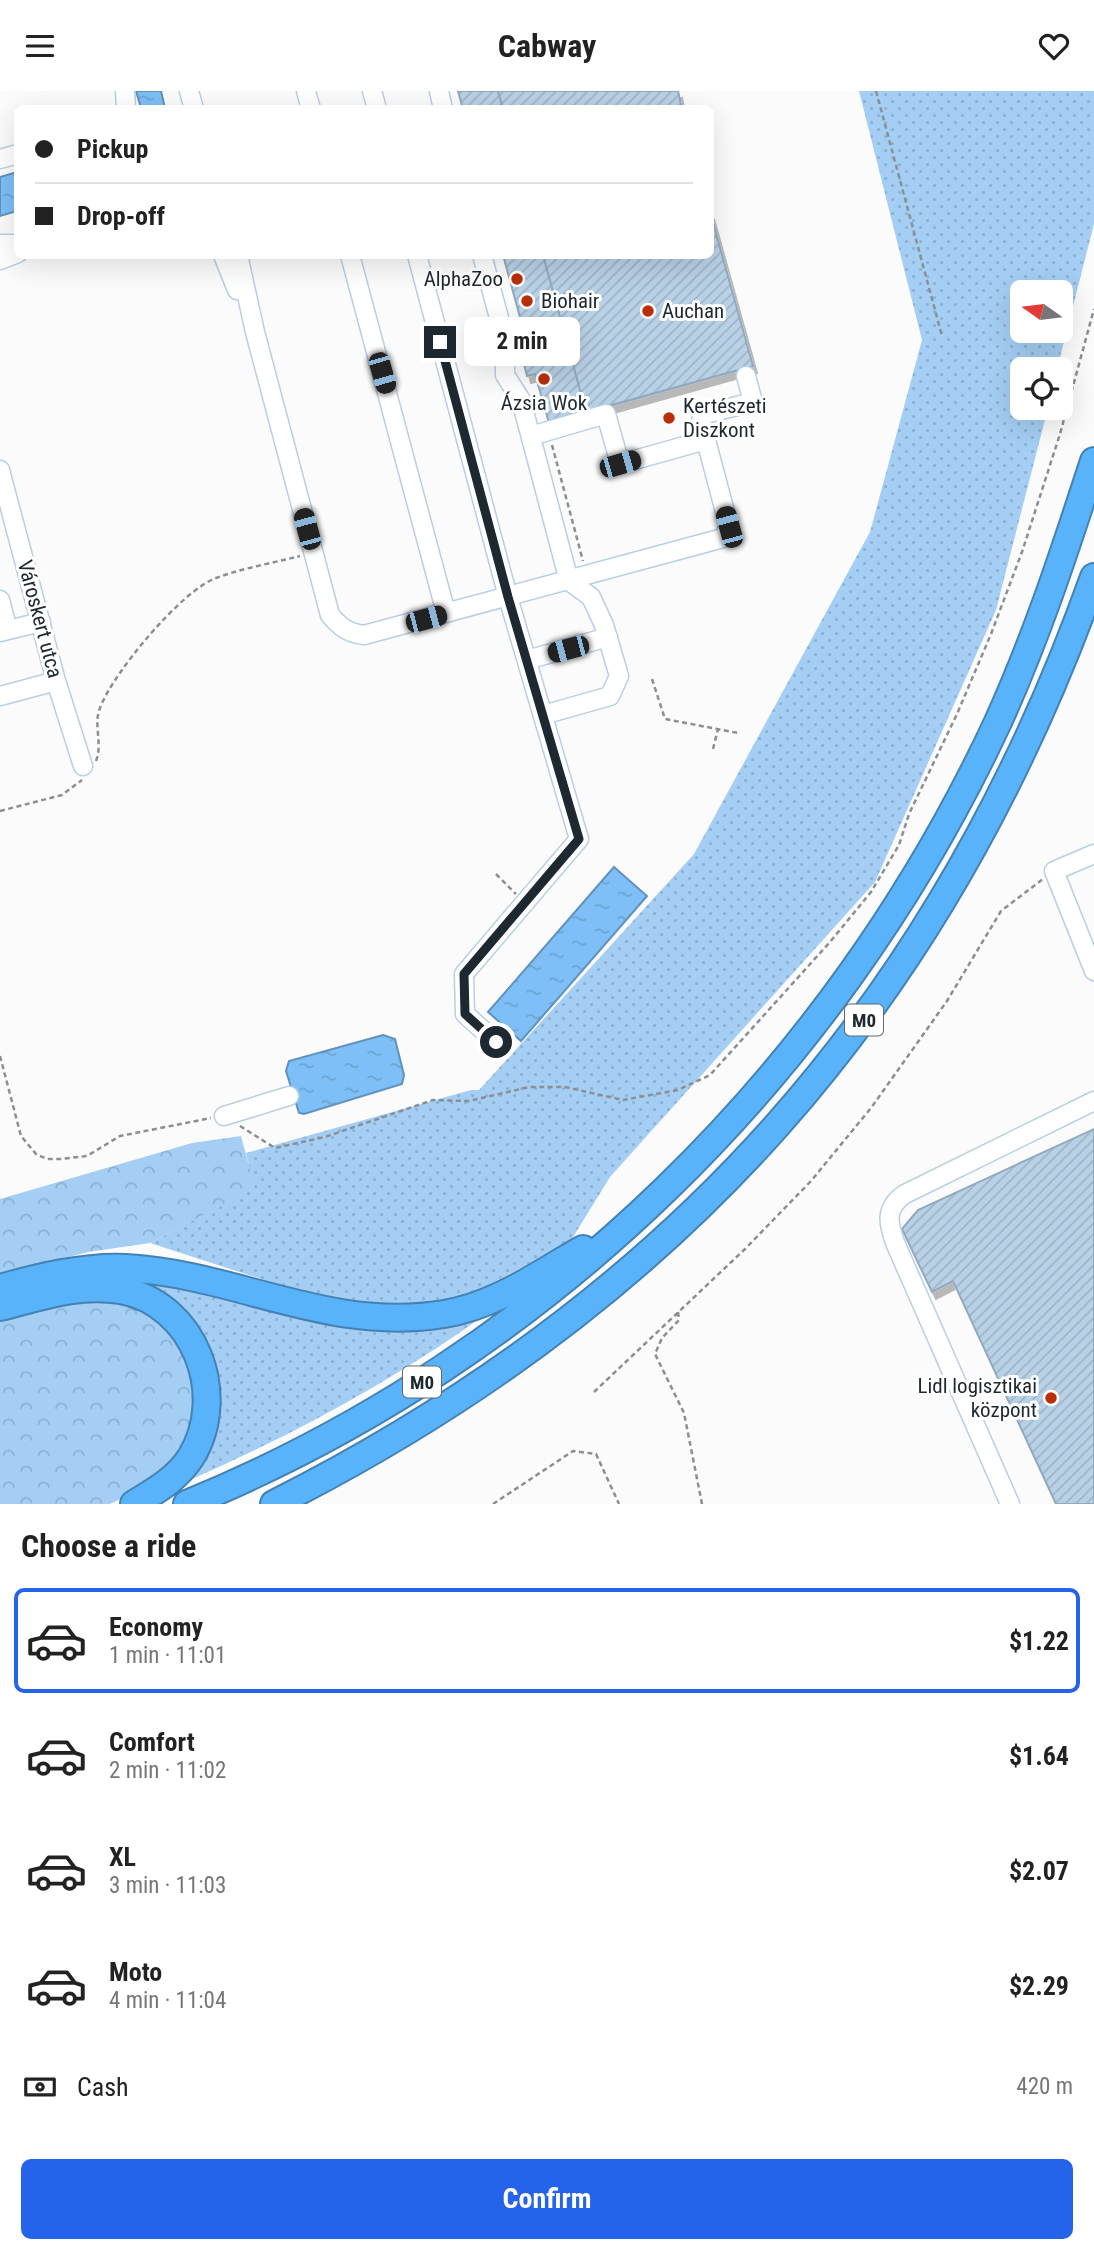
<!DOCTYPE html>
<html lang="en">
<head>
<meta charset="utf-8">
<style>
  :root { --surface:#fff; --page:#f6f6f6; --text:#222; --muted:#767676; --line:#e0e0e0; --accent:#2563eb }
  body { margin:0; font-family:"Roboto Condensed",sans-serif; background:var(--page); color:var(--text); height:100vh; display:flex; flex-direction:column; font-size:26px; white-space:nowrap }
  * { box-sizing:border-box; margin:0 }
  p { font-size:23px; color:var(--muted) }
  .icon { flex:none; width:38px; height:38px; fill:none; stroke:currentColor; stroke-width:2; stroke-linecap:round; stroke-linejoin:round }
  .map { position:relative; height:1413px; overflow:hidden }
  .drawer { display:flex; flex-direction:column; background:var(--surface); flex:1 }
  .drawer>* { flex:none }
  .top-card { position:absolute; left:14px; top:14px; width:700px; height:154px; border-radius:10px; box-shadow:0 7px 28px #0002; display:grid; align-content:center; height:154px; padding:0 21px; background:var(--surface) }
  .needle { width:46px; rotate:284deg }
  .controls { position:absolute; left:1010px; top:189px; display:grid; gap:14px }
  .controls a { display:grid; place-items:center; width:63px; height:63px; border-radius:10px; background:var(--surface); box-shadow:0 7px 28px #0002; font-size:35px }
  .end { position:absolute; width:32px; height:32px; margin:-16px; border:9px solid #1e2830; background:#fff; box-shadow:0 0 0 4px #fff }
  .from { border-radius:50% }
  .bubble { position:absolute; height:49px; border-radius:10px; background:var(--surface); box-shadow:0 7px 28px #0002; font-size:23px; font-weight:700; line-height:49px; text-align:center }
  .car { position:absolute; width:21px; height:42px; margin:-21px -10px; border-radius:9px; box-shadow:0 0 5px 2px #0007; background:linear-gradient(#222 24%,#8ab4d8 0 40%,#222 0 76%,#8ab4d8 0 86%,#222 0) }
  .top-card b { display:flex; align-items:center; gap:24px; height:66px; font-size:26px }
  .top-card b+b { border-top:2px solid var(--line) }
  .top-card i { width:18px; height:18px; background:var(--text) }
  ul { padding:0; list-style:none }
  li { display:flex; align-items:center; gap:21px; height:105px; margin:0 14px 10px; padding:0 7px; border:4px solid transparent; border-radius:10px }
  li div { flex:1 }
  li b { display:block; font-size:26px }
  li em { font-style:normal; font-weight:700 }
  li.active { border-color:var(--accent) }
  li>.icon { width:63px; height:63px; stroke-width:1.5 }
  h2 { padding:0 21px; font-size:32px; line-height:84px }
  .pay { display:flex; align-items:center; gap:18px; height:77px; padding:0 21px; font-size:26px }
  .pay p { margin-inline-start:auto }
  .button { display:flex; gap:14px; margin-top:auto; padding:14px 21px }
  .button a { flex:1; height:80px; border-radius:10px; background:var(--accent); color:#fff; font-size:28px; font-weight:700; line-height:80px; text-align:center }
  header { display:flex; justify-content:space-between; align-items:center; height:91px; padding:0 21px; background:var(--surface); font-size:32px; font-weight:700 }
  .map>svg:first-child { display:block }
</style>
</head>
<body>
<header><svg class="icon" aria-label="menu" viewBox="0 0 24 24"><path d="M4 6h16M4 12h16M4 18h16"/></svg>Cabway<svg class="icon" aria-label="heart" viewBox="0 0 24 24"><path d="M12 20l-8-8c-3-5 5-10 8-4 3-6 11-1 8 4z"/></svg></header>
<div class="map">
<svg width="1094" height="1413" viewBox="0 0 1094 1413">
  <defs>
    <pattern id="grass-dots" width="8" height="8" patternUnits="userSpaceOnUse" patternTransform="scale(1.75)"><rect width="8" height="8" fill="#a4cef3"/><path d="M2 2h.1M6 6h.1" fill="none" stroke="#8db1d1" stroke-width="1.8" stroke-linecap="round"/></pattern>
    <pattern id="forest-crowns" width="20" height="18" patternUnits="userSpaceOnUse" patternTransform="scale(1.75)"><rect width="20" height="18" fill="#a4cef3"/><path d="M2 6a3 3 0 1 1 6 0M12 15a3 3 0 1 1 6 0" fill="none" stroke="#8db1d1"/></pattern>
    <pattern id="water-ripples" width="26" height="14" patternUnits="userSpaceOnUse" patternTransform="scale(1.75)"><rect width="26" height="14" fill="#7dbff6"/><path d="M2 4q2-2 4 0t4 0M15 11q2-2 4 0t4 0" fill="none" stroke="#6ca4d3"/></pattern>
    <pattern id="building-hatch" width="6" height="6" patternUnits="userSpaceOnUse" patternTransform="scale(1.75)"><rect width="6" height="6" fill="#b9d1e6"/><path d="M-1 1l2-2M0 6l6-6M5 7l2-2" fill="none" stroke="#9fb3c6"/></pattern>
    <filter id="shadow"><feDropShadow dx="4" dy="7" stdDeviation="0" flood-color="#0004"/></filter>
  </defs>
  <rect width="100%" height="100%" fill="#fbfbfb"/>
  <path fill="url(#grass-dots)" fill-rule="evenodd" d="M859 0H1094V133L1057 278H1022V317H1048L996 519 875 791 610 1086 570 1151 460 1209 411 1216 332 1211 150 1152 254 1097 246 1062 471 999H479L694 763 870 441 922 249ZM1022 201H1060V240H1022Z
    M146 1186 251 1211 493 1218C396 1289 291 1345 181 1393L118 1187Z"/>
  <path fill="url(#forest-crowns)" d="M241 1045 255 1097 150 1152 88 1161 0 1184V1108L192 1052Z
    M64 1208 135 1210 188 1252 202 1318 173 1375 140 1399 110 1413H0V1226Z"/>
  <path fill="url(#water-ripples)" stroke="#6092bb" stroke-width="2" d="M136 0H161L165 17H141Z
    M17 81V120L0 125V86Z
    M614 776 647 805 521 950 488 921Z
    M383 944 395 948 404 984 402 993 304 1023 299 1022 286 980 289 970Z"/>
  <path fill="url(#building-hatch)" stroke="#91a9bd" stroke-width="2" filter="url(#shadow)" d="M458 0H678L682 18H463Z
    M498 0H678L682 18H503Z
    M710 121 753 275 549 332 535 283 527 285 522 265 530 263 503 164H710Z
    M710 121 753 275 586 321 543 164H710Z
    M1094 1038V1413H1056L953 1190 932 1201 902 1138 918 1119Z"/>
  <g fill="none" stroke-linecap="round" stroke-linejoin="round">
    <defs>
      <path id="minor" d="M125 0 126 18
        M189 0 194 18
        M306 0 311 18
        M372 0 377 18
        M439 0 443 18
        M0 68 18 63
        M0 153H18
        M223 164 237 199
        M238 164 255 241 330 524C340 536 348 542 364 544L723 447 729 436 701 330 705 323 753 311 746 285
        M350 164 446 522
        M417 164 508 506 579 748 464 883 465 923 496 951
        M482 164 505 249V284L521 309 569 490 591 506 604 534 619 585 610 605 543 624
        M0 169 18 162
        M531 345 606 323 620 373 706 349
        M0 379 56 590 83 675
        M0 509 8 539
        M0 541 41 531
        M527 569 608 546
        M0 605 56 590
        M1094 763 1054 780 1094 880
        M224 1025 289 1005
        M1010 1413 896 1154C888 1133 884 1117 905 1103L1094 1010"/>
      <path id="highway" d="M0 1197C40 1186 84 1175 126 1177 237 1183 328 1242 444 1223 495 1215 539 1183 583 1158
        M0 1216C40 1206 78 1192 120 1199 195 1212 229 1304 191 1366 177 1388 155 1400 134 1413
        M187 1413C545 1266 834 982 997 633 1036 548 1065 459 1094 370
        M274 1413C677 1210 942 912 1094 486"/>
    </defs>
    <use href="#minor" stroke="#b7cfe5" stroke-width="21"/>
    <use href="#highway" stroke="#4482b3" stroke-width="30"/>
    <path stroke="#8a8f93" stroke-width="2.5" stroke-dasharray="5 3.5" stroke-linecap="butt" d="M876 0 942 245
      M552 354 583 470
      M652 588 665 628 738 642
      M713 658 718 638
      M96 670C103 652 93 634 100 617 113 582 181 500 216 487 243 477 273 472 300 465
      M0 720 62 704 82 689
      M496 783 516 803
      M0 965 21 1045 36 1063 47 1068H61L87 1065 120 1045 211 1027
      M240 1035 275 1057 325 1046 433 1009 469 1010 529 996H565L623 1009 678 999 710 984 830 851 871 801 899 754 909 723 957 623 991 543 1022 461 1060 343 1094 218
      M678 1221 679 1229 662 1247 655 1263 684 1322 702 1413
      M594 1301 745 1158 811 1090 871 1017 947 910 1001 820 1043 788
      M493 1413 573 1360 596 1363 619 1413"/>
    <use href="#minor" stroke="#fff" stroke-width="18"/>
    <use href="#highway" stroke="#58b3fa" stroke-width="26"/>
  </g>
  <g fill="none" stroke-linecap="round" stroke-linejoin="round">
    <path stroke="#1e2830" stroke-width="9" d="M440 251 508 506 579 748 464 883 465 923 496 951"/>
  </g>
  <g fill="#b92f07" stroke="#fff" stroke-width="2.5">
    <circle cx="517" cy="188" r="7"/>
    <circle cx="527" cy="210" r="7"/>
    <circle cx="648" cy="220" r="7"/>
    <circle cx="544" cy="288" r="7"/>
    <circle cx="669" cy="327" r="7"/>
    <circle cx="1051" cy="1307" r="7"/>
  </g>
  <g text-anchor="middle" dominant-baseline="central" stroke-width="6" stroke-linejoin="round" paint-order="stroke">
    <g fill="#fff" stroke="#62686e" stroke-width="2">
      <rect x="845" y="913.5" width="38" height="31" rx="5"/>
      <rect x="403" y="1275.5" width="38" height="31" rx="5"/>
    </g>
    <g font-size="19" font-weight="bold" fill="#1e2830">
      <text x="864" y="929">M0</text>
      <text x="422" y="1291">M0</text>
    </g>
    <g font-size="21" fill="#1e2830" stroke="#fff" text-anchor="start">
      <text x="503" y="188" text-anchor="end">AlphaZoo</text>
      <text x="541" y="210">Biohair</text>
      <text x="662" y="220">Auchan</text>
      <text x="544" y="312" text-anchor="middle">Ázsia Wok</text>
      <text x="683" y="315">Kertészeti<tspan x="683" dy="24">Diszkont</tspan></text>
      <text x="1037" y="1295" text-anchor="end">Lidl logisztikai<tspan x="1037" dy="24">központ</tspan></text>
    </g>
    <g font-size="21" fill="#1e2830" stroke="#fff">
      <text transform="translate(40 528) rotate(75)">Városkert utca</text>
    </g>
  </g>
</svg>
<div class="controls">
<a><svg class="needle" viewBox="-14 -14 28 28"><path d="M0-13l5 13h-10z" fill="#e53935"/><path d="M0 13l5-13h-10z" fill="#767676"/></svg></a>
<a><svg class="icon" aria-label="locate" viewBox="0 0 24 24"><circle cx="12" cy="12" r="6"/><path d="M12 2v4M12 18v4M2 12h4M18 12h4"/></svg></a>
</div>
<i class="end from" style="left:496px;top:951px"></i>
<i class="end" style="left:440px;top:251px"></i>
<div class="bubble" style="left:464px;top:226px;width:116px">2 min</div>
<i class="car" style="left:382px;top:282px;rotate:164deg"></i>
<i class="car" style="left:620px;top:373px;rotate:74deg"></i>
<i class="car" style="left:729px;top:436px;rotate:345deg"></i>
<i class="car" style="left:307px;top:438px;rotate:345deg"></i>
<i class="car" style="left:426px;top:528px;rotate:75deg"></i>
<i class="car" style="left:568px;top:558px;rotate:255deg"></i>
<div class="top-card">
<b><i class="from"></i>Pickup</b>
<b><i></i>Drop-off</b>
</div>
</div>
<section class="drawer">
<h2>Choose a ride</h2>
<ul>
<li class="active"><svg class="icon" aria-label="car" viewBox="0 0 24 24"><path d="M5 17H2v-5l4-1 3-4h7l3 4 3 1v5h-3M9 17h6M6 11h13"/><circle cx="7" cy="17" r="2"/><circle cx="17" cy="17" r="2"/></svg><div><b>Economy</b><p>1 min · 11:01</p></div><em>$1.22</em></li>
<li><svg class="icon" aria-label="car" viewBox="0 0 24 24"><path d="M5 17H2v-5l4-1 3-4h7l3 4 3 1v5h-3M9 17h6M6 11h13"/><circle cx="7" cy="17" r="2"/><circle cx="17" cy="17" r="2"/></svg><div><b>Comfort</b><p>2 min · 11:02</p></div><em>$1.64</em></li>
<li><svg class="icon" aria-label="car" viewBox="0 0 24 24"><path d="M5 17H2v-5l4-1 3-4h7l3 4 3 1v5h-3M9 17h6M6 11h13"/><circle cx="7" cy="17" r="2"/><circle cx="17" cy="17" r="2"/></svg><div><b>XL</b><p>3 min · 11:03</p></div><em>$2.07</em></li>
<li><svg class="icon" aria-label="car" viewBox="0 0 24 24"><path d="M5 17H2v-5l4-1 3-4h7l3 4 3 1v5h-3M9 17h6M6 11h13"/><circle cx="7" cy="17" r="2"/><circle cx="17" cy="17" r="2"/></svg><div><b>Moto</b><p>4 min · 11:04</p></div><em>$2.29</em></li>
</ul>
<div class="pay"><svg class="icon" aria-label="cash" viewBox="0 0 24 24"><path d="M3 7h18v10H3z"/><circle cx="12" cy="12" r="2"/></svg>Cash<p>420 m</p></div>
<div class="button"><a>Confirm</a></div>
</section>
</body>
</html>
